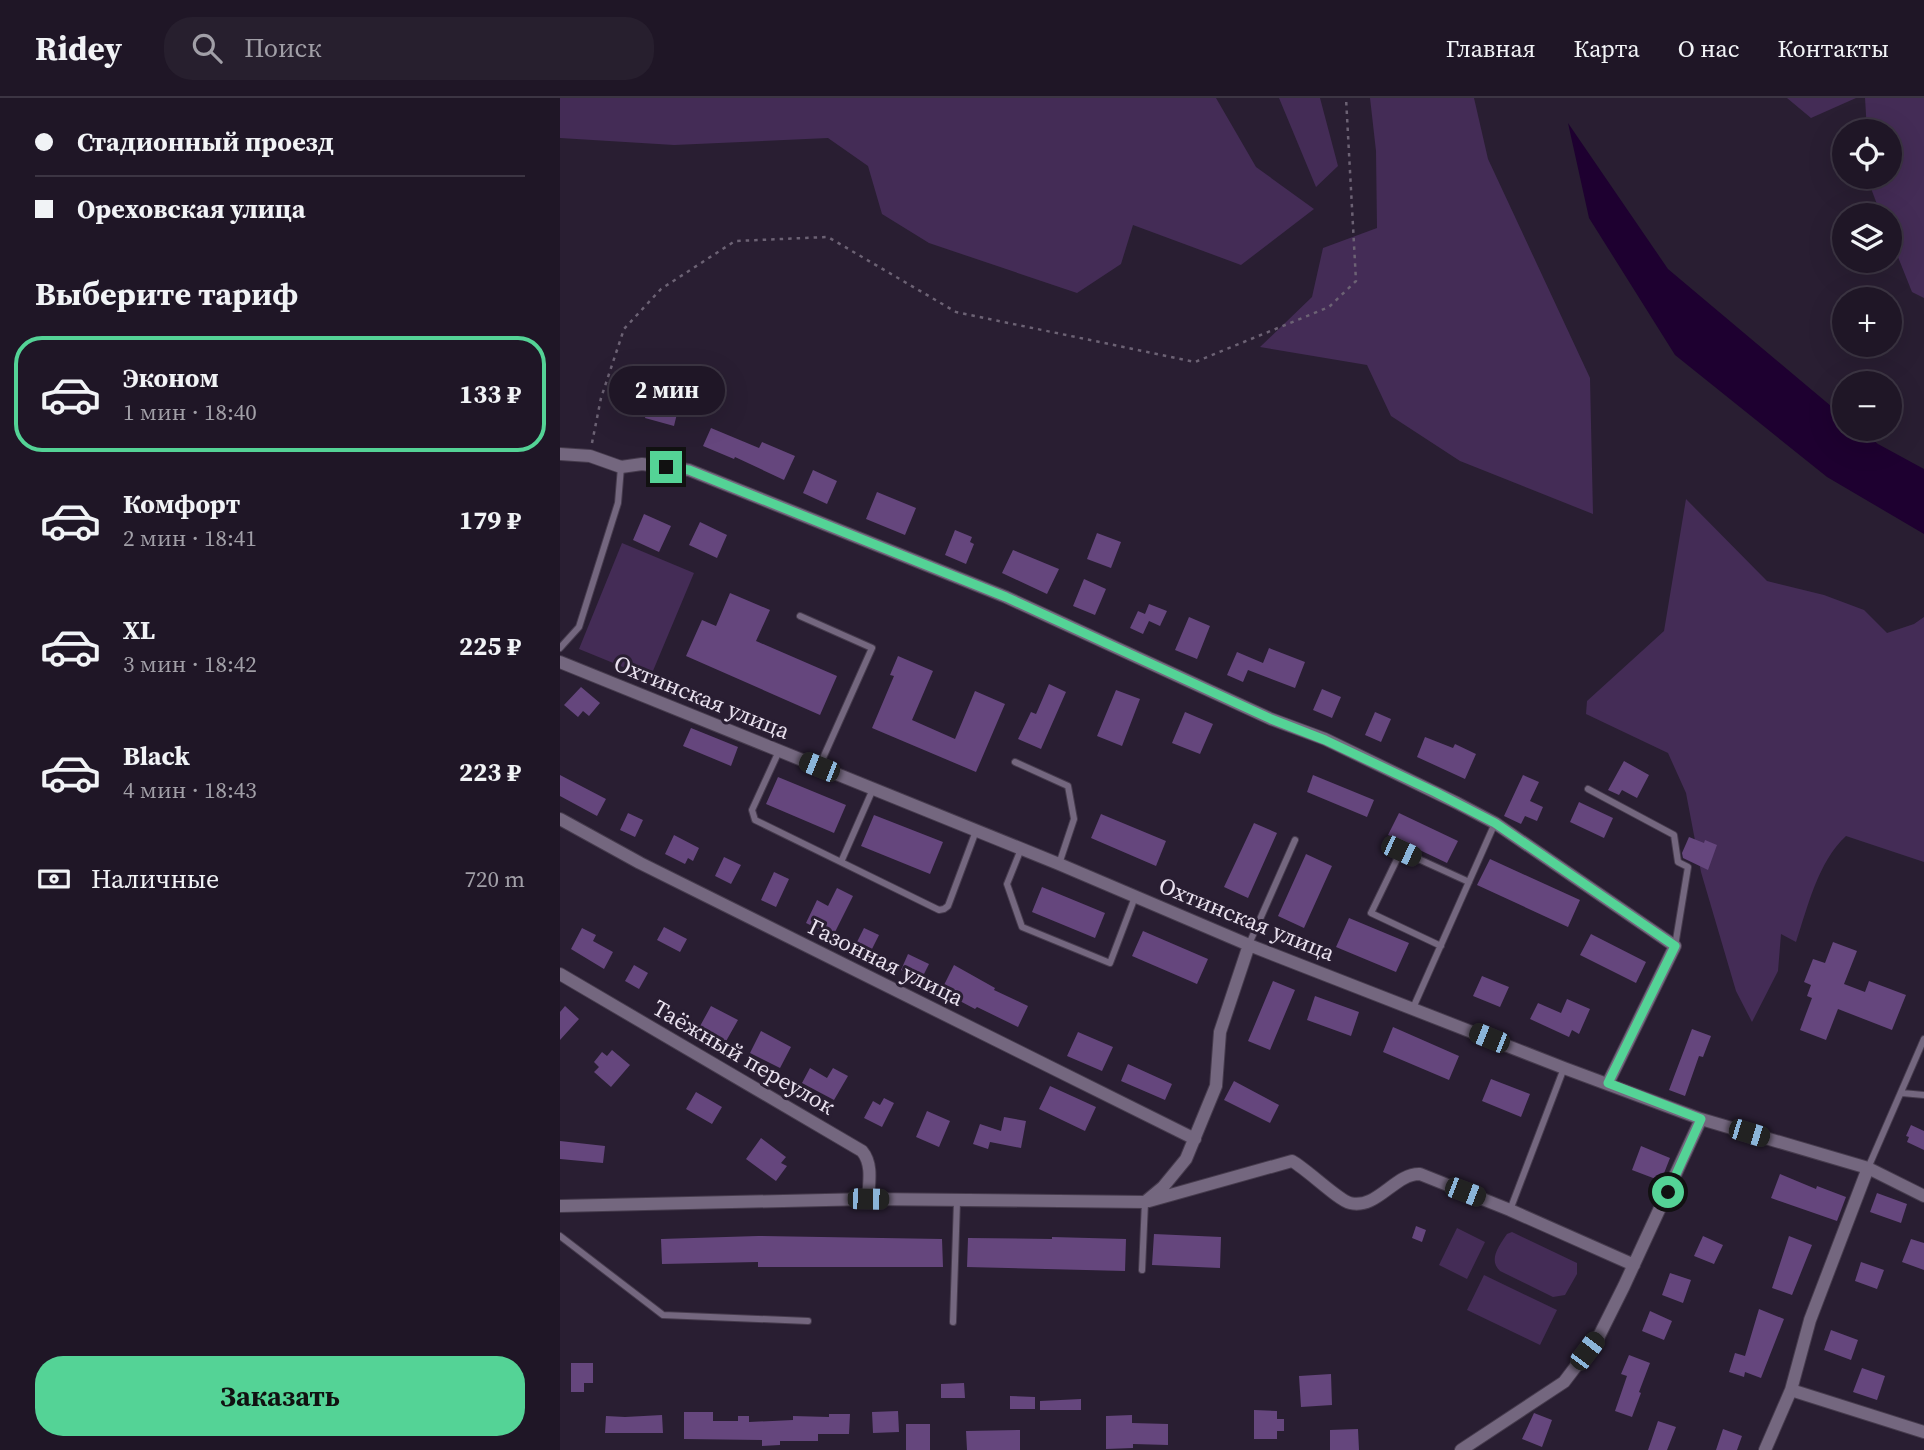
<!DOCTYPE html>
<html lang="ru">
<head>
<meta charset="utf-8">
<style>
  :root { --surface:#1f1626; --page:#271f2e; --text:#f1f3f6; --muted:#a19fa7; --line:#3c3543; --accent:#54d396 }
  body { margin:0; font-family:"Source Serif 4",serif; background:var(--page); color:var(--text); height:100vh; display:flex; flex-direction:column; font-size:26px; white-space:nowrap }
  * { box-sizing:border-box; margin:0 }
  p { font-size:23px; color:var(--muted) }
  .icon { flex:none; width:38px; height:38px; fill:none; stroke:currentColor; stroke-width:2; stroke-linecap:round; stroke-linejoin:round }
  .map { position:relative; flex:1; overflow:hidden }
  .details { display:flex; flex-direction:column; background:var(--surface); width:560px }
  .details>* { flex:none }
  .top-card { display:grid; align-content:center; height:154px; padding:0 35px; background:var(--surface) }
  .controls { position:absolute; left:1272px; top:21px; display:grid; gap:14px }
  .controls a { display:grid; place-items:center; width:70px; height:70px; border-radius:50%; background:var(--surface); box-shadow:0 7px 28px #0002,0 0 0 2px var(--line); font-size:35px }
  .end { position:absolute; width:32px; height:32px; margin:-16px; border:9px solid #54d396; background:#111; box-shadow:0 0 0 4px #111 }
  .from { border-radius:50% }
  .bubble { position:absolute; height:49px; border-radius:24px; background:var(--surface); box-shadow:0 7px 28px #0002,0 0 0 2px var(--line); font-size:23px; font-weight:700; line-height:49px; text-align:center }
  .car { position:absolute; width:21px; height:42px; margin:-21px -10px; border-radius:9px; box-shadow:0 0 5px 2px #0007; background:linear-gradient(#222 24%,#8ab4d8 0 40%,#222 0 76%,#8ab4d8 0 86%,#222 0) }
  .top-card b { display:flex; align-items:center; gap:24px; height:66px; font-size:26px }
  .top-card b+b { border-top:2px solid var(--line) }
  .top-card i { width:18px; height:18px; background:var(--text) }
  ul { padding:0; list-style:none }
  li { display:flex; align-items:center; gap:21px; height:116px; margin:0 14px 10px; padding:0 21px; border:4px solid transparent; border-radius:28px }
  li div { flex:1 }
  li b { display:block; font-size:26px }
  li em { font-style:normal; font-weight:700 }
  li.on { border-color:var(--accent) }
  li>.icon { width:63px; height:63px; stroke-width:1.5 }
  h2 { padding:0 35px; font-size:32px; line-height:84px }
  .pay { display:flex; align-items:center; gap:18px; height:77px; padding:0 35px; font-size:26px }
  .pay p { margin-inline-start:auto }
  .cta { display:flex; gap:14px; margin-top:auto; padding:14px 35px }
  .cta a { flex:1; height:80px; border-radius:28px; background:var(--accent); color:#111; font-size:28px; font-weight:700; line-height:80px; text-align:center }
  header { display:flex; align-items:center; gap:42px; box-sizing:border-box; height:98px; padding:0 35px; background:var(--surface); border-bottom:2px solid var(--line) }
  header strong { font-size:33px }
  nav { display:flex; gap:38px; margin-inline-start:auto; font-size:24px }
  .search { width:490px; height:63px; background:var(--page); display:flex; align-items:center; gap:18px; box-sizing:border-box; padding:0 24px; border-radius:28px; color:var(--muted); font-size:26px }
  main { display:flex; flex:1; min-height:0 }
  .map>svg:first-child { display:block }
</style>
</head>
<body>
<header>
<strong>Ridey</strong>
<div class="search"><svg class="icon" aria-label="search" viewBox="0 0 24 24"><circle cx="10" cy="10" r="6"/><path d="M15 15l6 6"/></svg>Поиск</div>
<nav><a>Главная</a><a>Карта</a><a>О нас</a><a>Контакты</a></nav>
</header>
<main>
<section class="details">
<div class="top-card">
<b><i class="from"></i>Стадионный проезд</b>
<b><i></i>Ореховская улица</b>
</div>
<h2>Выберите тариф</h2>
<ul>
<li class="on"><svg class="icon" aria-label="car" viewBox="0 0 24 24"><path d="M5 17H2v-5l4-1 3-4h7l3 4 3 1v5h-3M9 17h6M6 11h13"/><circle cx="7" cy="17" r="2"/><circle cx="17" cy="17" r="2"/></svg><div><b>Эконом</b><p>1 мин · 18:40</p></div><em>133 ₽</em></li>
<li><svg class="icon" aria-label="car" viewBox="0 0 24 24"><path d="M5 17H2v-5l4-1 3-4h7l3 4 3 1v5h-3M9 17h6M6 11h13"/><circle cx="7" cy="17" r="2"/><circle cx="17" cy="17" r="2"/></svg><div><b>Комфорт</b><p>2 мин · 18:41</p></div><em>179 ₽</em></li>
<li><svg class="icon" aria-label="car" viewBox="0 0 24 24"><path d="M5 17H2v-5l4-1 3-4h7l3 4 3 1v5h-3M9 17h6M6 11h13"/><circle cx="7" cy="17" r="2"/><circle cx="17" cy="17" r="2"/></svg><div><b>XL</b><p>3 мин · 18:42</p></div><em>225 ₽</em></li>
<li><svg class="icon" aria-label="car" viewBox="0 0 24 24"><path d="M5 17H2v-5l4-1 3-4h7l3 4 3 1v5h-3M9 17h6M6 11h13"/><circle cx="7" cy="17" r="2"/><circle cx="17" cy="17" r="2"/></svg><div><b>Black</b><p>4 мин · 18:43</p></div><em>223 ₽</em></li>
</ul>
<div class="pay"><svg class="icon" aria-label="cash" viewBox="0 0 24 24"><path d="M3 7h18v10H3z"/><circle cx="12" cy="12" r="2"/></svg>Наличные<p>720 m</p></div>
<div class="cta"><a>Заказать</a></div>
</section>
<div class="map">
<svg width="1364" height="1352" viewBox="0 0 1364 1352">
  <rect width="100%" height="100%" fill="#291e32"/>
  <path fill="#442c56" d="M0 0H656L696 69 754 111 681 167 573 127 561 166 517 195 369 145 322 116 308 68 268 40 114 47 0 40Z
    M719 0H760L778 68 756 89Z
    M810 0H914L928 61 1030 280 1033 416 900 363 831 318 807 267 700 249 752 199 763 150 817 130 816 53Z
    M1227 0H1296L1251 20Z
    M1305 0H1364V200L1352 194 1330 139V117H1321L1312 93 1311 79H1330V33H1307Z
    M1126 401 1207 483 1264 497 1304 512 1327 535 1354 526 1364 519V764L1286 738C1258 764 1248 808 1236 844L1221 836 1218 873 1192 924 1176 893 1141 774 1126 695 1108 655 1026 616 1027 603 1104 533Z
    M62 445 134 475 90 580 19 551Z
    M897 1130 925 1144 907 1181 879 1167Z
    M952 1134 1017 1165V1176L1005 1197 993 1199 940 1173C928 1162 939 1148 947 1136Z
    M924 1177 997 1212 980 1247 907 1212Z"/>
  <path fill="#1e0030" d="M1008 25 1108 171 1284 319V331H1299L1318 346 1364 371V436L1267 379 1115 257 1029 120Z"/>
  <path fill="#65467d" d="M94 284 123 291 114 328 85 320Z
    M151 330 199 350 202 344 235 358 224 382 175 359 174 361 143 348Z
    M253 372 277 383 267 406 243 395Z
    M317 394 356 410 345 437 306 421Z
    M84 416 111 428 99 454 73 442Z
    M140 424 167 437 157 460 129 447Z
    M395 432 412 439 410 444 414 446 406 466 385 457Z
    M537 435 561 444 551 470 527 461Z
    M453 452 499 471 487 496 442 475Z
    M524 481 546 491 535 517 513 508Z
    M170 495 210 512 196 543 277 578 260 617 126 558 142 522 156 528Z
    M589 506 607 513 600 528 589 523 583 536 570 530 578 513 585 516Z
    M629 519 650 528 637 561 615 552Z
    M709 550 745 564 735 590 688 572 683 584 667 577 677 554 703 565Z
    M338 558 373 573 352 622 395 641 415 593 445 606 416 674 312 630 334 578 330 577Z
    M489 586 506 594 481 651 458 641 471 614 476 616Z
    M21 589 40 605 29 618 23 613 18 619 4 607Z
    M762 591 781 599 772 620 753 612Z
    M556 592 580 601 562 648 537 638Z
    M625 614 653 626 640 656 612 645Z
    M815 614 831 621 821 644 805 637Z
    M131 630 178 649 171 668 123 648Z
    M865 639 893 650 895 646 916 656 905 681 857 659Z
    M1064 663 1089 677 1077 700 1062 692 1059 697 1048 692Z
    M0 677 46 701 37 718 0 698Z
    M753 677 814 702 807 719 747 694Z
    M963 677 979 684 970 703 983 709 977 723 965 718 961 726 944 718Z
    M218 679 286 707 274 735 206 706Z
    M1019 704 1053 720 1044 740 1010 724Z
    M68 715 83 722 75 739 60 732Z
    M839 715 898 743 887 765 828 737Z
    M541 716 606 743 596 768 531 740Z
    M314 717 383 744 370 776 301 748Z
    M694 725 717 735 688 800 664 789Z
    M114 737 139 750 133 763 128 760 125 766 105 756Z
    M1129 739 1144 745 1145 742 1157 747 1148 772 1123 760 1122 755Z
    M746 756 772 768 744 830 718 818Z
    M164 759 181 767 171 786 155 778Z
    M930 761 1020 802 1008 829 917 787Z
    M214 774 229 781 216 809 201 802Z
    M482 789 545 815 535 840 472 814Z
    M277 790 293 798 273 838 246 825 257 802 268 808Z
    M789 820 849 845 836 874 776 849Z
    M104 829 127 841 120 854 97 842Z
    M22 830 36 837 33 843 53 854 44 871 11 851Z
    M304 830 319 837 309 857 294 850Z
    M583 833 648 861 637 886 572 858Z
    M1031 836 1086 864 1076 885 1020 857Z
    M1273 844 1297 853 1284 886 1305 894 1309 883 1346 897 1332 932 1278 911 1266 942 1240 932 1252 900 1247 898 1251 887 1244 884 1253 861 1265 865Z
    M348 856 369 866 361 882 341 872Z
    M74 867 88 875 79 891 65 883Z
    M394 867 435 890 434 892 468 908 458 929 417 909 415 911 381 893Z
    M922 878 949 889 940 909 913 898Z
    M713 883 735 892 710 952 688 943Z
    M755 898 799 914 791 938 747 922Z
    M1007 901 1030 911 1019 936 1012 932 1009 939 970 921 978 905 1001 915Z
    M5 908 19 921 0 942V914Z
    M151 908 178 922 165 945 139 930Z
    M833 929 899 958 889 982 823 954Z
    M1132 931 1151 938 1143 959 1139 958 1125 998 1109 992Z
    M201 933 231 949 220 970 190 955Z
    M518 934 553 949 542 973 507 958Z
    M52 952 70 967 51 989 34 974 39 969 34 964 42 954 47 958Z
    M568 966 612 986 605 1002 561 983Z
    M250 970 267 980 273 970 288 978 274 1002 242 985Z
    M931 981 970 996 961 1019 922 1003Z
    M674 983 719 1007 710 1025 664 1002Z
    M490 988 536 1009 525 1033 479 1011Z
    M136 994 162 1009 152 1026 126 1011Z
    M324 1000 334 1005 322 1029 304 1020 313 1003 320 1007Z
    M367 1013 390 1023 379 1049 356 1039Z
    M444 1019 466 1023 461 1050 430 1044 428 1051 413 1046 420 1026 441 1033Z
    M1351 1027 1364 1033V1052L1347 1044 1349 1039 1346 1038Z
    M201 1040 226 1059 221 1065 227 1068 216 1083 186 1061Z
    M0 1043 45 1048 43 1065 0 1061Z
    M1081 1048 1110 1060 1101 1083 1072 1072Z
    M1220 1076 1256 1091 1257 1088 1286 1099 1277 1123 1211 1100Z
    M1317 1095 1347 1106 1341 1125 1310 1114Z
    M856 1128 866 1132 862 1144 852 1140Z
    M594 1136 661 1139 660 1170 592 1167Z
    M198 1138 382 1141 383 1169H198V1164L102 1166 101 1141Z
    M1143 1138 1163 1147 1154 1166 1134 1158Z
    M1229 1138 1252 1147 1232 1197 1212 1190Z
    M492 1139 566 1141 565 1173 407 1169 408 1140 492 1141Z
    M1351 1141 1364 1145V1172L1342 1164Z
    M1301 1164 1324 1172 1317 1191 1295 1183Z
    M1110 1175 1131 1182 1123 1205 1102 1197Z
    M1199 1211 1224 1221 1201 1280 1185 1274 1184 1279 1169 1274 1175 1255 1185 1258Z
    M1090 1213 1112 1223 1104 1242 1082 1233Z
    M1271 1232 1298 1242 1291 1262 1264 1252Z
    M1069 1257 1090 1265 1079 1294 1081 1295 1072 1319 1055 1313 1067 1278 1061 1276Z
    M11 1265H33V1285H24V1294H11Z
    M1302 1270 1325 1278 1317 1302 1293 1294Z
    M771 1276 772 1307 741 1309 739 1278Z
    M404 1285 405 1300H381V1286Z
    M450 1298 475 1299V1311H450Z
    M521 1301V1312H480V1303Z
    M694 1312 717 1313V1321H724V1333H717V1341H694Z
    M338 1313 339 1334 313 1335 312 1314Z
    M124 1314H153V1323H178V1318H189V1324L233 1322V1318L269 1319V1316H290L289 1336H258V1343H220V1347L202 1348V1342L124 1341Z
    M974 1315 992 1322 982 1349 962 1341Z
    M102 1317 103 1335H45L46 1318 65 1319Z
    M572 1317V1325L608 1326V1347L573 1346V1350L546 1351V1318Z
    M1098 1323 1116 1329 1107 1352H1088Z
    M346 1326H370V1352H346Z
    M798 1331 799 1352H770V1332Z
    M1163 1331 1182 1338 1177 1352H1156Z
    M460 1332V1352H407L406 1333Z"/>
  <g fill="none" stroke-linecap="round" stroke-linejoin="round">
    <defs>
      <path id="lane" d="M240 518 312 550 259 669
        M0 550 19 529 58 405 61 369
        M219 653 192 712 195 722 379 812 384 811 388 808 416 733
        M455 664 508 688 514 721 499 766
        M1028 691 1114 737 1118 764 1128 769 1115 848
        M461 751 447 786 462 829 550 865 575 799
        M281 764 313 691
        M689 846 735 742
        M881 848 811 815 841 753 909 784
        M853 910 935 725
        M1342 995 1364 997
        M1308 1070 1364 941
        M950 1112 1004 970
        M0 1138 103 1217 248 1223
        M582 1172 585 1104
        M393 1224 397 1103"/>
      <path id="street" d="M0 356 30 358 61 369 82 366 129 372 446 499 711 621 765 641 897 705 935 725 1115 848 1048 985
        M0 564 499 766 689 847 1004 970 1141 1021 1308 1070 1364 1098
        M0 721 80 765 635 1041
        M0 876 302 1053C313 1066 309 1085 308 1101
        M589 1103 732 1063C748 1072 778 1102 790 1105 817 1112 835 1075 860 1076L950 1112 1074 1167
        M0 1108 308 1101 585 1104 603 1089 626 1061 656 988 660 934 689 847
        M1231 1292 1364 1334
        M901 1352 1004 1284 1039 1238 1064 1188 1141 1021
        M1205 1352 1231 1292 1250 1222 1308 1070"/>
    </defs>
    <use href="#lane" stroke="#463b4d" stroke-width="8"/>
    <use href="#street" stroke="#463b4d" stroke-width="14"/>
    <path stroke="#6c6274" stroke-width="2.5" stroke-dasharray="3.5 5" stroke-linecap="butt" d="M32 345 41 300 64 231 101 191 175 143 268 139 396 214 635 264 769 209 796 183 786 0"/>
    <use href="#lane" stroke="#74677f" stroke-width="6"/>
    <use href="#street" stroke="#74677f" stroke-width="12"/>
  </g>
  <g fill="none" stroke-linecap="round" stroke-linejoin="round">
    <path stroke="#54d396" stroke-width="9" d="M106 369 129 372 446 499 711 621 765 642 875 694 935 725 1115 848 1048 985 1141 1021 1108 1094"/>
  </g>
  <g text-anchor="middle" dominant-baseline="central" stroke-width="6" stroke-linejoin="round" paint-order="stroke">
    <g font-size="23" fill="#e9e1ef" stroke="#291e32">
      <text transform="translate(142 599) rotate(22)">Охтинская улица</text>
      <text transform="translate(687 821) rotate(22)">Охтинская улица</text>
      <text transform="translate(326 864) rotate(26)">Газонная улица</text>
      <text transform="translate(184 959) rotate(30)">Таёжный переулок</text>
    </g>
  </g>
</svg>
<div class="controls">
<a><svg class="icon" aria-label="locate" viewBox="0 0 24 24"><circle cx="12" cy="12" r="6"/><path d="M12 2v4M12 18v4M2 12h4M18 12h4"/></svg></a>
<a><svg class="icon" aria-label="layers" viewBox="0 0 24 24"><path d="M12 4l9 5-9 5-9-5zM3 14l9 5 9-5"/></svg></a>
<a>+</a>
<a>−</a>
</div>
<i class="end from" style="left:1108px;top:1094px"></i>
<i class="end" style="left:106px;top:369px"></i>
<div class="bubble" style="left:49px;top:268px;width:116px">2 мин</div>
<i class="car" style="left:259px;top:669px;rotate:292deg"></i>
<i class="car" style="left:841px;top:753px;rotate:115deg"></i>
<i class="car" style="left:929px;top:940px;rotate:292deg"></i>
<i class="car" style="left:1189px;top:1035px;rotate:107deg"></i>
<i class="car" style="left:905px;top:1094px;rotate:111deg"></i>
<i class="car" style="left:308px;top:1101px;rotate:91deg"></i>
<i class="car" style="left:1027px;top:1253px;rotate:37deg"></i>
</div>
</main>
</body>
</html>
